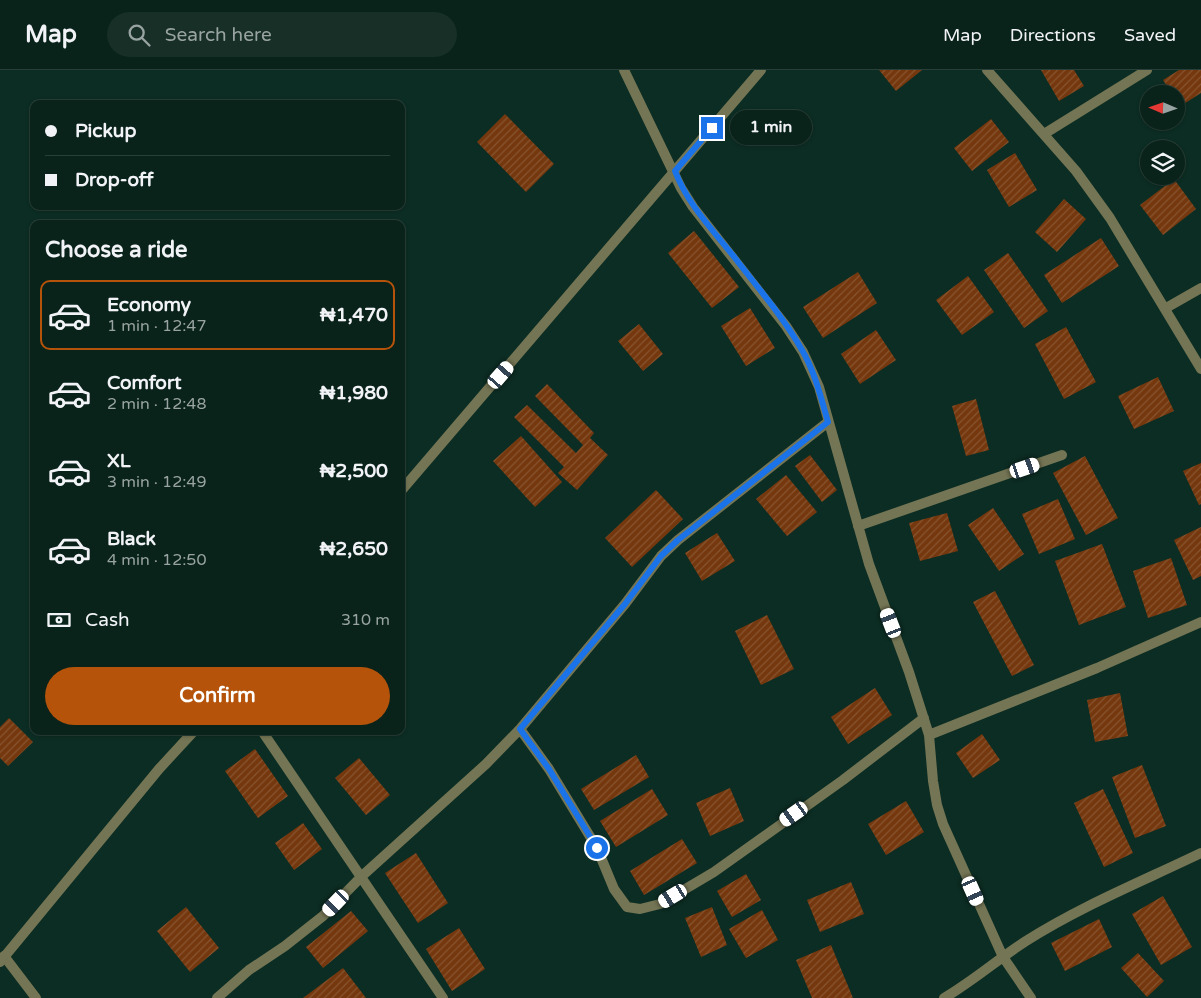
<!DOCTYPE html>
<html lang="en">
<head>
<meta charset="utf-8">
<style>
  :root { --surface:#09221a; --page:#172f27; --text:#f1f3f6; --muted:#99a4a2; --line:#293f39; --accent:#b45309 }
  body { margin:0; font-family:"Varela Round",sans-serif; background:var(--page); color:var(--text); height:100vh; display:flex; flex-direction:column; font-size:19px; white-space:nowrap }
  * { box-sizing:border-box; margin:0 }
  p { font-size:16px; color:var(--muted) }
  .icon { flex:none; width:28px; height:28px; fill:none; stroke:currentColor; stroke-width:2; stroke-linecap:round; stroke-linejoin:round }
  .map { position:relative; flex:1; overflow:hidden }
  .details { position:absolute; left:30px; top:150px; width:375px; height:515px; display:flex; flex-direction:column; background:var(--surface); border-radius:10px; box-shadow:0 1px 4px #0004,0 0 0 1px var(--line) }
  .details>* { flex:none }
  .guide { position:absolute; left:30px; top:30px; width:375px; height:110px; border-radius:10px; box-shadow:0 1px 4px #0004,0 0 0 1px var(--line); display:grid; align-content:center; height:110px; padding:0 15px; background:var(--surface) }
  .needle { width:32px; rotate:272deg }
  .buttons { position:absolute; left:1140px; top:15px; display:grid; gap:10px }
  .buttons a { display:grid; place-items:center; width:45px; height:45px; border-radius:50%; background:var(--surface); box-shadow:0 1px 4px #0004,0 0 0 1px var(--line); font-size:25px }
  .end { position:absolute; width:22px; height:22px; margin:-11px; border:6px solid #1a73e8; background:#fff; box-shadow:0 0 0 2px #fff }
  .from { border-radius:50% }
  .bubble { position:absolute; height:35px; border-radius:18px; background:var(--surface); box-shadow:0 1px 4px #0004,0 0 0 1px var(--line); font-size:16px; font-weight:800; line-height:35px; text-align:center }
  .car { position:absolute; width:15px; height:30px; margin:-15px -8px; border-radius:6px; box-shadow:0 0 4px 1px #0007; background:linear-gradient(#fff 24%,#345 0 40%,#fff 0 76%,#345 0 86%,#fff 0) }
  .guide b { display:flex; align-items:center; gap:18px; height:48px; font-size:19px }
  .guide b+b { border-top:1px solid var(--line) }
  .guide i { width:12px; height:12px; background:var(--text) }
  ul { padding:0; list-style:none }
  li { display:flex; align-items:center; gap:15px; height:70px; margin:0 10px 8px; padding:0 5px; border:2px solid transparent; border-radius:10px }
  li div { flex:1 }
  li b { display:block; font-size:19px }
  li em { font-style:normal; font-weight:800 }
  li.selected { border-color:var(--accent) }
  li>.icon { width:45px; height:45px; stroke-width:1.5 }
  h2 { padding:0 15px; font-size:22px; line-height:60px }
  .pay { display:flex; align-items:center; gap:12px; height:55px; padding:0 15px; font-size:19px }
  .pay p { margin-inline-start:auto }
  .button { display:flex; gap:10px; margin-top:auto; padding:10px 15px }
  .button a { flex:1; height:58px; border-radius:30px; background:var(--accent); color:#fff; font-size:20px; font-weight:800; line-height:58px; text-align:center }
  header { display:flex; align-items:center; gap:30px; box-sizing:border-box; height:70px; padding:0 25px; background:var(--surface); border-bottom:1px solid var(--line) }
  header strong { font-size:24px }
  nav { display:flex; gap:28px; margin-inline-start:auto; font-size:18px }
  .search { width:350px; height:45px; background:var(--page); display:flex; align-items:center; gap:12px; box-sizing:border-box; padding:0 18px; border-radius:28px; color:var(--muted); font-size:19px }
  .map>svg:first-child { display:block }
</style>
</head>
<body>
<header>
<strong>Map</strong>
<div class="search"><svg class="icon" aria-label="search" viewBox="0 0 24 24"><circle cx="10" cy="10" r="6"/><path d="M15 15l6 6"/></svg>Search here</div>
<nav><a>Map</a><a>Directions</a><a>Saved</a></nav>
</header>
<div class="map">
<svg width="1201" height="928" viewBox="0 0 1201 928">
  <defs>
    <pattern id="building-hatch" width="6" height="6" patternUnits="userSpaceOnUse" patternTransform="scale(1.25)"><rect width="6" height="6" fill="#75370d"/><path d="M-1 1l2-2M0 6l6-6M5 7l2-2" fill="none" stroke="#875530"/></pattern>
  </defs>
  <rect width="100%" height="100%" fill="#0c2d23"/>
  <path fill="url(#building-hatch)" d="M879 0H922L896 21Z
    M1041 0H1074L1084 16 1059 31Z
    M1179 0H1201V23L1179 37 1176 31V24H1172L1163 10Z
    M505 44 554 94 526 122 477 72Z
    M991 49 1009 72 972 101 954 78Z
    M1015 83 1037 120 1009 137 987 100Z
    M1174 109 1196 139 1163 165 1140 135Z
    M1064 129 1086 149 1057 182 1035 162Z
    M694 161 739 217 712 238 668 183Z
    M1101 168 1119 196 1062 233 1044 205Z
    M1008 183 1048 241 1024 258 984 200Z
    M858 202 877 233 823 268 803 237Z
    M968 206 994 242 962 265 936 230Z
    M750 238 775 278 746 296 721 256Z
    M639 254 663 284 643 301 618 271Z
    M1066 257 1096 312 1064 329 1035 274Z
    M876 260 896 290 860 314 841 284Z
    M1158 307 1174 341 1134 359 1118 326Z
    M547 314 594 363 590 368 608 385 577 420 558 403 564 397 514 347 527 335 576 383 583 375 535 326Z
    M976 329 989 380 966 386 952 336Z
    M521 366 562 412 535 437 493 391Z
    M810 385 837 420 822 432 795 396Z
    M1085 386 1118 448 1086 465 1053 403Z
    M1201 393V434L1199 435 1183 401Z
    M786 405 817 442 787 466 756 429Z
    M656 420 683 449 632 497 605 468Z
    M1058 429 1075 469 1039 484 1022 444Z
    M993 438 1024 484 999 501 968 455Z
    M947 443 958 481 920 491 909 453Z
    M1201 457V506L1193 510 1174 470Z
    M717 463 735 491 702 511 685 483Z
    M1102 474 1126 537 1079 555 1055 491Z
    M1171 488 1187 535 1148 548 1133 501Z
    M995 521 1034 595 1012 606 973 532Z
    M767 545 794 599 761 615 735 561Z
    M875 618 892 645 848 674 831 647Z
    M1120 623 1128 666 1095 672 1087 630Z
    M9 648 33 672 8 696 0 688V657Z
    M982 664 1000 690 973 708 956 683Z
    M255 679 288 726 258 748 225 701Z
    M636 685 649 707 594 740 581 719Z
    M359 688 390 725 366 745 335 708Z
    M1142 695 1166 756 1135 768 1112 707Z
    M730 718 744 751 710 766 696 733Z
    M652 719 668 745 616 777 600 751Z
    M1103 719 1133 783 1104 797 1074 733Z
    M906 731 924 762 886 785 868 754Z
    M303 753 322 779 294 800 275 773Z
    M682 769 697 793 644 825 630 801Z
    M416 783 448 833 418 853 385 803Z
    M746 804 761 830 732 847 717 821Z
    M851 812 864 844 820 862 807 830Z
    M1163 826 1192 877 1161 895 1132 844Z
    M186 837 219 878 190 902 157 861Z
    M712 837 727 875 701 887 685 848Z
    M762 840 778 870 746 888 729 859Z
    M351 841 368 861 323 898 306 877Z
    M1099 849 1112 877 1065 901 1051 873Z
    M459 858 485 899 452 921 426 879Z
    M831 875 853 928H812L796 890Z
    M1138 883 1164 911 1147 927 1121 898Z
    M343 898 366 928H303Z"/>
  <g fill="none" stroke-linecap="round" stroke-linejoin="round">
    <path stroke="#747554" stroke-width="10" d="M624 0 681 118 693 137 786 256 803 282 819 317 869 494 909 602 929 665 933 711 937 735 943 754 1003 887 1031 928
      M987 0 1076 101 1110 148 1201 299
      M1044 64 1147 0
      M1166 238 1201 218
      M858 456 1062 385
      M520 659 549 699 597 778 614 819 627 837 640 839 660 834 714 802 843 710 924 648
      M262 661 443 928
      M929 665 1097 598 1201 552
      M4 886 36 928
      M217 928 249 900 285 876 323 846 362 806 486 694 520 659 625 534 661 486 678 470 828 352
      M944 928C973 911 998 889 1026 871 1081 836 1143 811 1201 783"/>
    <path stroke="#747554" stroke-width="10" d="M401 421 761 0
      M0 892 159 699 194 661"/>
  </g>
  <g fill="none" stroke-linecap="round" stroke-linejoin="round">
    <path stroke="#1a73e8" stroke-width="6" d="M597 778 549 699 520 659 625 534 661 486 678 470 828 352C821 328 815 302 802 280 784 248 758 218 735 188 713 160 688 135 675 101L712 58"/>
  </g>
</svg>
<div class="buttons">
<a><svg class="needle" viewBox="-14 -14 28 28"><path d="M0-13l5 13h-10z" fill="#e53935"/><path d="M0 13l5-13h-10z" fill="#99a4a2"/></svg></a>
<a><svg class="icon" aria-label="layers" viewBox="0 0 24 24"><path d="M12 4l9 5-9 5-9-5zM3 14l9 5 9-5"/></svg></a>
</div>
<i class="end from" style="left:597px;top:778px"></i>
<i class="end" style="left:712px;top:58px"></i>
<div class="bubble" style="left:730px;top:40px;width:82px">1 min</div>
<i class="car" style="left:501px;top:305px;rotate:41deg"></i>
<i class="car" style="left:1025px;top:398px;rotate:71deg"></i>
<i class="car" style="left:891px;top:553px;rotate:339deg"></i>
<i class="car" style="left:794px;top:744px;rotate:235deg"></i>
<i class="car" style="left:973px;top:821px;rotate:156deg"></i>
<i class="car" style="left:673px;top:826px;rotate:239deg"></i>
<i class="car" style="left:336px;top:833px;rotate:224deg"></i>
<div class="guide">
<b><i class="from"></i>Pickup</b>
<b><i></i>Drop-off</b>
</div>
<section class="details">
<h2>Choose a ride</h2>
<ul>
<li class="selected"><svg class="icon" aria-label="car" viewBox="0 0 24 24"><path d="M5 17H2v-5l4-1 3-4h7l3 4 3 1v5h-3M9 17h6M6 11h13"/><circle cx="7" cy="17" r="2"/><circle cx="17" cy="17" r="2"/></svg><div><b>Economy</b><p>1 min · 12:47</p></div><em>₦1,470</em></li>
<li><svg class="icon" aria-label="car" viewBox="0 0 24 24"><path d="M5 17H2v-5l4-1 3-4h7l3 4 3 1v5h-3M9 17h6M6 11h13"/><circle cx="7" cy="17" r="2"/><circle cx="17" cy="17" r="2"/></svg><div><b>Comfort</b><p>2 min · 12:48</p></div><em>₦1,980</em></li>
<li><svg class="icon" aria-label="car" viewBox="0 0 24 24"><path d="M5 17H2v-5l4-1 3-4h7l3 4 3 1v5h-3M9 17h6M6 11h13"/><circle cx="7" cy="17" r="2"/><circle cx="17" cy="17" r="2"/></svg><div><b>XL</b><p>3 min · 12:49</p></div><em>₦2,500</em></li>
<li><svg class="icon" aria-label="car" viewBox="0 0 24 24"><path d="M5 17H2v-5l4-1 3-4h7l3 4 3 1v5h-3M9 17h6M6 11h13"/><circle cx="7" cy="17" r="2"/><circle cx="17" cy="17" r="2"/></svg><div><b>Black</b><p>4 min · 12:50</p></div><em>₦2,650</em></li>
</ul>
<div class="pay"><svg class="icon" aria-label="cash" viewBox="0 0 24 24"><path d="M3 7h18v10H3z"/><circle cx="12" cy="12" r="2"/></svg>Cash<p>310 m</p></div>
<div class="button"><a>Confirm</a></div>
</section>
</div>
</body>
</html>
